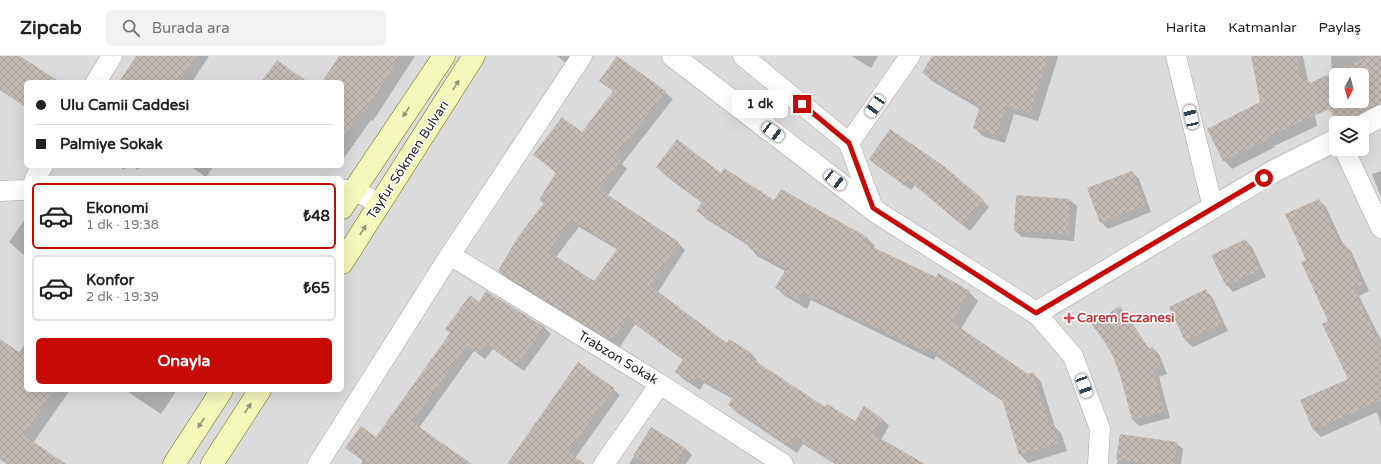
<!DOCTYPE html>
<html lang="tr">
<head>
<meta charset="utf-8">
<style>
  :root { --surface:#fff; --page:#f2f2f2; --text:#222; --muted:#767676; --line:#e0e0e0; --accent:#c60b07 }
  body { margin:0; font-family:"Varela Round",sans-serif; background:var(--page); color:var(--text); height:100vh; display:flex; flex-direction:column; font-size:15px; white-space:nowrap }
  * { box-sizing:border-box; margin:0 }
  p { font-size:13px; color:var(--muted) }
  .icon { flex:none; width:22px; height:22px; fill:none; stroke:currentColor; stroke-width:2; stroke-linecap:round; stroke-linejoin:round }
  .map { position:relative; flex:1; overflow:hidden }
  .side { position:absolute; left:24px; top:120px; width:320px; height:216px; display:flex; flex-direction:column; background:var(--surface); border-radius:6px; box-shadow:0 4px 16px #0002 }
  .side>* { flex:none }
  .hud { position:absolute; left:24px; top:24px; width:320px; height:88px; border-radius:6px; box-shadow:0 4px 16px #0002; display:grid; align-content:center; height:88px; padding:0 12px; background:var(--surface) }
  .needle { width:26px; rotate:186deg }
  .fabs { position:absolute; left:1329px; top:12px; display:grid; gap:8px }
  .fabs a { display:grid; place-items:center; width:40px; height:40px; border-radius:6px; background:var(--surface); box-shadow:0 4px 16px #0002; font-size:20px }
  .end { position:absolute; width:18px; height:18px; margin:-9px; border:5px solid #c60b07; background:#fff; box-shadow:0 0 0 2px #fff }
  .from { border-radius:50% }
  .bubble { position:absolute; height:28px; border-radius:6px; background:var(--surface); box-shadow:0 4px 16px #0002; font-size:13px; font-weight:800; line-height:28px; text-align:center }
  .car { position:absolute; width:12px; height:24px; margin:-12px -6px; border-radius:5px; box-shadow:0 0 3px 1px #0007; background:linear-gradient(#fff 24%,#345 0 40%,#fff 0 76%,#345 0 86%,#fff 0) }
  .hud b { display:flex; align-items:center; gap:14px; height:38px; font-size:15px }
  .hud b+b { border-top:1px solid var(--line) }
  .hud i { width:10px; height:10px; background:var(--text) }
  ul { padding:7px 0 0; list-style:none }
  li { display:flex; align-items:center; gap:12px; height:66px; margin:0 8px 6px; padding:0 4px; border:2px solid var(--line); border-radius:6px }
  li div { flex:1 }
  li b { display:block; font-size:15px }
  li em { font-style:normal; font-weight:800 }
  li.selected { border-color:var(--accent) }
  li>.icon { width:36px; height:36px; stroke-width:1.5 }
  .action { display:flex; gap:8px; margin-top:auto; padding:8px 12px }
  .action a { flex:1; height:46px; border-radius:6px; background:var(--accent); color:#fff; font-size:16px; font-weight:800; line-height:46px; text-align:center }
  header { display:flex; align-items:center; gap:24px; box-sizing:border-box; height:56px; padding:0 20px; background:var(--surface); border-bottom:1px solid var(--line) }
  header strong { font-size:19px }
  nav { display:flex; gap:22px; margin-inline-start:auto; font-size:14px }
  .search { width:280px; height:36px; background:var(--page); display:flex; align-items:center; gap:10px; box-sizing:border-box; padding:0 14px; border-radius:6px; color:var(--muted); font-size:15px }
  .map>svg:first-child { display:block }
</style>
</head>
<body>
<header>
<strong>Zipcab</strong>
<div class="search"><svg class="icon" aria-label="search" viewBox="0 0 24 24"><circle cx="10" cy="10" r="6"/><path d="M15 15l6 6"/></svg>Burada ara</div>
<nav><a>Harita</a><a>Katmanlar</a><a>Paylaş</a></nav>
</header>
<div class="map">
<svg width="1381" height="408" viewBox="0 0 1381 408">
  <defs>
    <pattern id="building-cross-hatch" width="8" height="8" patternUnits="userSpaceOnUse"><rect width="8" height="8" fill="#c3bbb4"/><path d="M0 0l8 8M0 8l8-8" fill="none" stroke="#a7a09a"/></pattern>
  </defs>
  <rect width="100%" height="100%" fill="#efece4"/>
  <path fill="#dcdbdb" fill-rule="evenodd" d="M0 0H1381V408H0ZM1336 19H1362V45H1336ZM26 26H342V110H26ZM1336 67H1362V93H1336ZM26 122H342V334H26Z"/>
  <path fill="#0003" fill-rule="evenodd" d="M0 0H18L47 26H26V51L0 34Z
    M138 0H209L192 26H129Z
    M340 0H415L373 65 371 64 344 102 342 101V26H323Z
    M557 0H574L567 8Z
    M851 0H878L871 12Z
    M933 0H1057L1058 1 1038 65 1014 58 1005 87 982 80 974 71 980 53 932 25 923 16Z
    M1252 0H1303L1317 70 1274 90 1275 91 1232 113 1224 104 1262 46Z
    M1331 0H1381V58L1362 67H1339L1334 59ZM1336 19H1362V45H1336Z
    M617 2 665 36 673 43 622 108 627 113 607 140 678 187 685 194 658 236 727 288 729 284 750 296 757 304 755 306 825 353 855 366 882 363 889 370 881 384 922 408H835L803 388 797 397 736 356 729 349 733 343 704 327 700 334 683 323 676 316 683 304 635 268 620 291 506 222 499 215 544 148 540 144 556 117 535 99 582 78 614 36 601 25ZM579 171 618 194 594 226 556 201Z
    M870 103 983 145 989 151 970 175 915 129 911 134 876 109Z
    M119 110H126L124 114Z
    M132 110H141L138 114Z
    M190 110H214L206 121Z
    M657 111 721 118 775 146 781 134 867 182 875 190 874 193 936 222 939 218 969 236 978 245 961 273 1028 319 1033 317 1041 326 1055 371 1061 377 1067 395 1028 407 1020 398 1004 346 936 300 934 304 811 244 807 253 785 240 776 231 785 215 757 200 749 190 706 163 698 155 702 147 666 120Z
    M1381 115V141L1372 118Z
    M1132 116 1139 123 1151 156 1108 173 1101 166Z
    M1070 144 1077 150 1074 185 1022 181 1015 175Z
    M1319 144 1326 151 1343 188 1351 195 1369 235 1359 240 1381 284V370L1377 356 1321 381 1314 374 1301 345 1349 324 1307 205Z
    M26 162V201L9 186Z
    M1245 184 1252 191 1266 221 1233 236 1227 229Z
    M1205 234 1212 241 1228 275 1193 291 1186 285 1170 251Z
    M479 247 544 271 551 278 524 315 493 293 485 303 474 295 419 372 461 408H361L363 405 347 392 376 382Z
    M1120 252 1126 258 1149 293 1153 292 1159 298 1167 318 1159 321 1170 362 1139 370 1133 364 1121 319 1112 295Z
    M26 285V334H70L33 387 64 408H7L0 403V297H19Z
    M613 333 620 339 575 402 581 408H508Z
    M125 334H177L161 358Z
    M652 372 685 392 692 399 686 408H629Z
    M1121 379 1176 387 1183 393 1181 408H1117Z"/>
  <path fill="url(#building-cross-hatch)" fill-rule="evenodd" d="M0 0H20L60 26H26V50L0 33Z
    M136 0H196L178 26H119Z
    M339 0H400L393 10H394L364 57 361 55 342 83V26H322Z
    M617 0 666 35 615 101 621 105 599 133 679 186 650 230 727 287 729 283 750 296 748 300 825 351 827 348 855 365 864 350 883 363 873 378 925 408H837L796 382 790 390 728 349 733 341 697 321 693 327 675 316 683 303 627 262 612 285 498 215 517 182 544 147 539 144 556 116 533 99 562 61 582 76 613 35 599 25ZM572 164 618 192 594 225 548 195Z
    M932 0H1048L1030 57 1006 50 997 79 973 72 980 50 922 17Z
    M1251 0H1297L1301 23 1307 21 1310 27 1369 0H1381V48L1375 49 1356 59 1350 67H1338L1329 53 1267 81 1268 83 1223 105 1207 73 1260 46ZM1336 19H1362V45H1336Z
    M277 4 308 26H261Z
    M890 73 945 111 984 144 962 169 908 124 904 129 869 103Z
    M677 83 721 117 724 112 774 144 781 133 867 181 864 187 936 221 938 217 970 235 952 266 1028 318 1033 316 1049 369 1053 367 1059 387 1019 399 1002 343 928 292 926 296 803 237 798 245 775 232 786 213 748 191 749 188 696 155 702 146 656 111Z
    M1132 115 1145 149 1100 167 1087 132Z
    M1016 139 1070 143 1068 178 1014 175Z
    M1319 143 1340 188 1344 187 1363 228 1353 232 1381 290V344L1313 374 1300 344 1348 323 1322 268 1328 265 1301 206 1306 204 1285 158Z
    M1246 183 1260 214 1226 230 1211 199Z
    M1206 233 1222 268 1185 285 1169 251Z
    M486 235 545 271 516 309 486 287 478 297 467 289 412 366 472 408H368L345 392 361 370 376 381 450 277 445 273 470 239 479 246Z
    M1120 250 1148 292 1153 291 1161 311 1153 314 1164 355 1132 364 1120 319 1111 296 1092 268Z
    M0 283 26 301V334H54L23 379 66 408H10L0 401Z
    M578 306 614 332 568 396 585 408H507Z
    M651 371 686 392 676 408H647L633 400Z
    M1120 378 1177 386 1174 408H1147L1116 403Z"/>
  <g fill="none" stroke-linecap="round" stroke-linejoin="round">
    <defs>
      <path id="minor" d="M743 0 849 87
        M1176 0 1213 152
        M96 26 112 0
        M1344 93 1381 172
        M35 122 43 110
        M342 134H354L380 148
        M0 135 26 134
        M873 153 849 87 910 0
        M450 199 660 328 783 408
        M1036 257 1073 300 1100 373 1098 408
        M318 408 450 199 582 0
        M604 408 660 328"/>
      <path id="tertiary" d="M673 0 878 157 1036 257 1276 114 1336 84
        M1362 70 1381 60"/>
      <path id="secondary" d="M342 152 444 0
        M342 207 474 0
        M174 408 222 334
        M212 408 260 334"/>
    </defs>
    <use href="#minor" stroke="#a5a5a5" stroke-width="21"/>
    <use href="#tertiary" stroke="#a5a5a5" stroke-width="23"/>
    <use href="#secondary" stroke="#647208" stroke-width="23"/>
    <use href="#minor" stroke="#fff" stroke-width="20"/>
    <use href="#tertiary" stroke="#fff" stroke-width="22"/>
    <use href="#secondary" stroke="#f3f7ba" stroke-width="22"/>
  </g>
  <defs><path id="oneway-solid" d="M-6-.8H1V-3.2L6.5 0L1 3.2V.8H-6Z"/></defs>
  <g fill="#939574">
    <use href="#oneway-solid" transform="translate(456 29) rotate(-58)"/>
    <use href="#oneway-solid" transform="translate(406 56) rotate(124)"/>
    <use href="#oneway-solid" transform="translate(363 174) rotate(-57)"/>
    <use href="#oneway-solid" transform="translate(248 352) rotate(-57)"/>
    <use href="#oneway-solid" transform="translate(201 367) rotate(123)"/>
  </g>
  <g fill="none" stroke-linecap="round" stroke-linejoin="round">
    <path stroke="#c60b07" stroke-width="5" d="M802 48 849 87 873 152 1036 257 1264 122"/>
  </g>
  <path fill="#e0444e" stroke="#fff" stroke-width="1.5" d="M1067 256h4v4h4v4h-4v4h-4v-4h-4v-4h4z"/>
  <g text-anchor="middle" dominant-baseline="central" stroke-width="3" stroke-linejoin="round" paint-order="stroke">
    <g font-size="13" fill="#1e1e1e" stroke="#fff">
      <text transform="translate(408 104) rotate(-57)">Tayfur Sökmen Bulvarı</text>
      <text transform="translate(618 302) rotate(31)">Trabzon Sokak</text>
    </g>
    <g font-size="13" font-weight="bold" fill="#be3a42" stroke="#fff" text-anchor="start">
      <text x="1077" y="262">Carem Eczanesi</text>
    </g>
  </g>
</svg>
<div class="fabs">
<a><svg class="needle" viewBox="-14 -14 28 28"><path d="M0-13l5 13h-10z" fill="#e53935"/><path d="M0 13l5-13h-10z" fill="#767676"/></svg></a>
<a><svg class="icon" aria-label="layers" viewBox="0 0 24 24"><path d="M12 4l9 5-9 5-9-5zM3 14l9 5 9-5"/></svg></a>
</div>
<i class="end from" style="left:1264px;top:122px"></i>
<i class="end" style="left:802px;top:48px"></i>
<div class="bubble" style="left:732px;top:34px;width:56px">1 dk</div>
<i class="car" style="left:875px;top:50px;rotate:215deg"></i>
<i class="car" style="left:1191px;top:61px;rotate:347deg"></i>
<i class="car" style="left:773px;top:76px;rotate:127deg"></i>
<i class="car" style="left:835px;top:124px;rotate:128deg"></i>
<i class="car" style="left:1084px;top:330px;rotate:160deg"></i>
<div class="hud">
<b><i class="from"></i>Ulu Camii Caddesi</b>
<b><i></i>Palmiye Sokak</b>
</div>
<section class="side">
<ul>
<li class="selected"><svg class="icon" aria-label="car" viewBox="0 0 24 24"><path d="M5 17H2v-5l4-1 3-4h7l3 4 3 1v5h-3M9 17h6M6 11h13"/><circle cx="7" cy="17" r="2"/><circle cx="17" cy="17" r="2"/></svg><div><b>Ekonomi</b><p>1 dk · 19:38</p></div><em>₺48</em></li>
<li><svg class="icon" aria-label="car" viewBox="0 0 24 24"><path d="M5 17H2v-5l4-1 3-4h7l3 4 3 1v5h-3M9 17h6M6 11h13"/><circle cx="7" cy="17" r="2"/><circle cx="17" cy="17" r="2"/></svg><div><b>Konfor</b><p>2 dk · 19:39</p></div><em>₺65</em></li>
</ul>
<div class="action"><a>Onayla</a></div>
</section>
</div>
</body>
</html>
